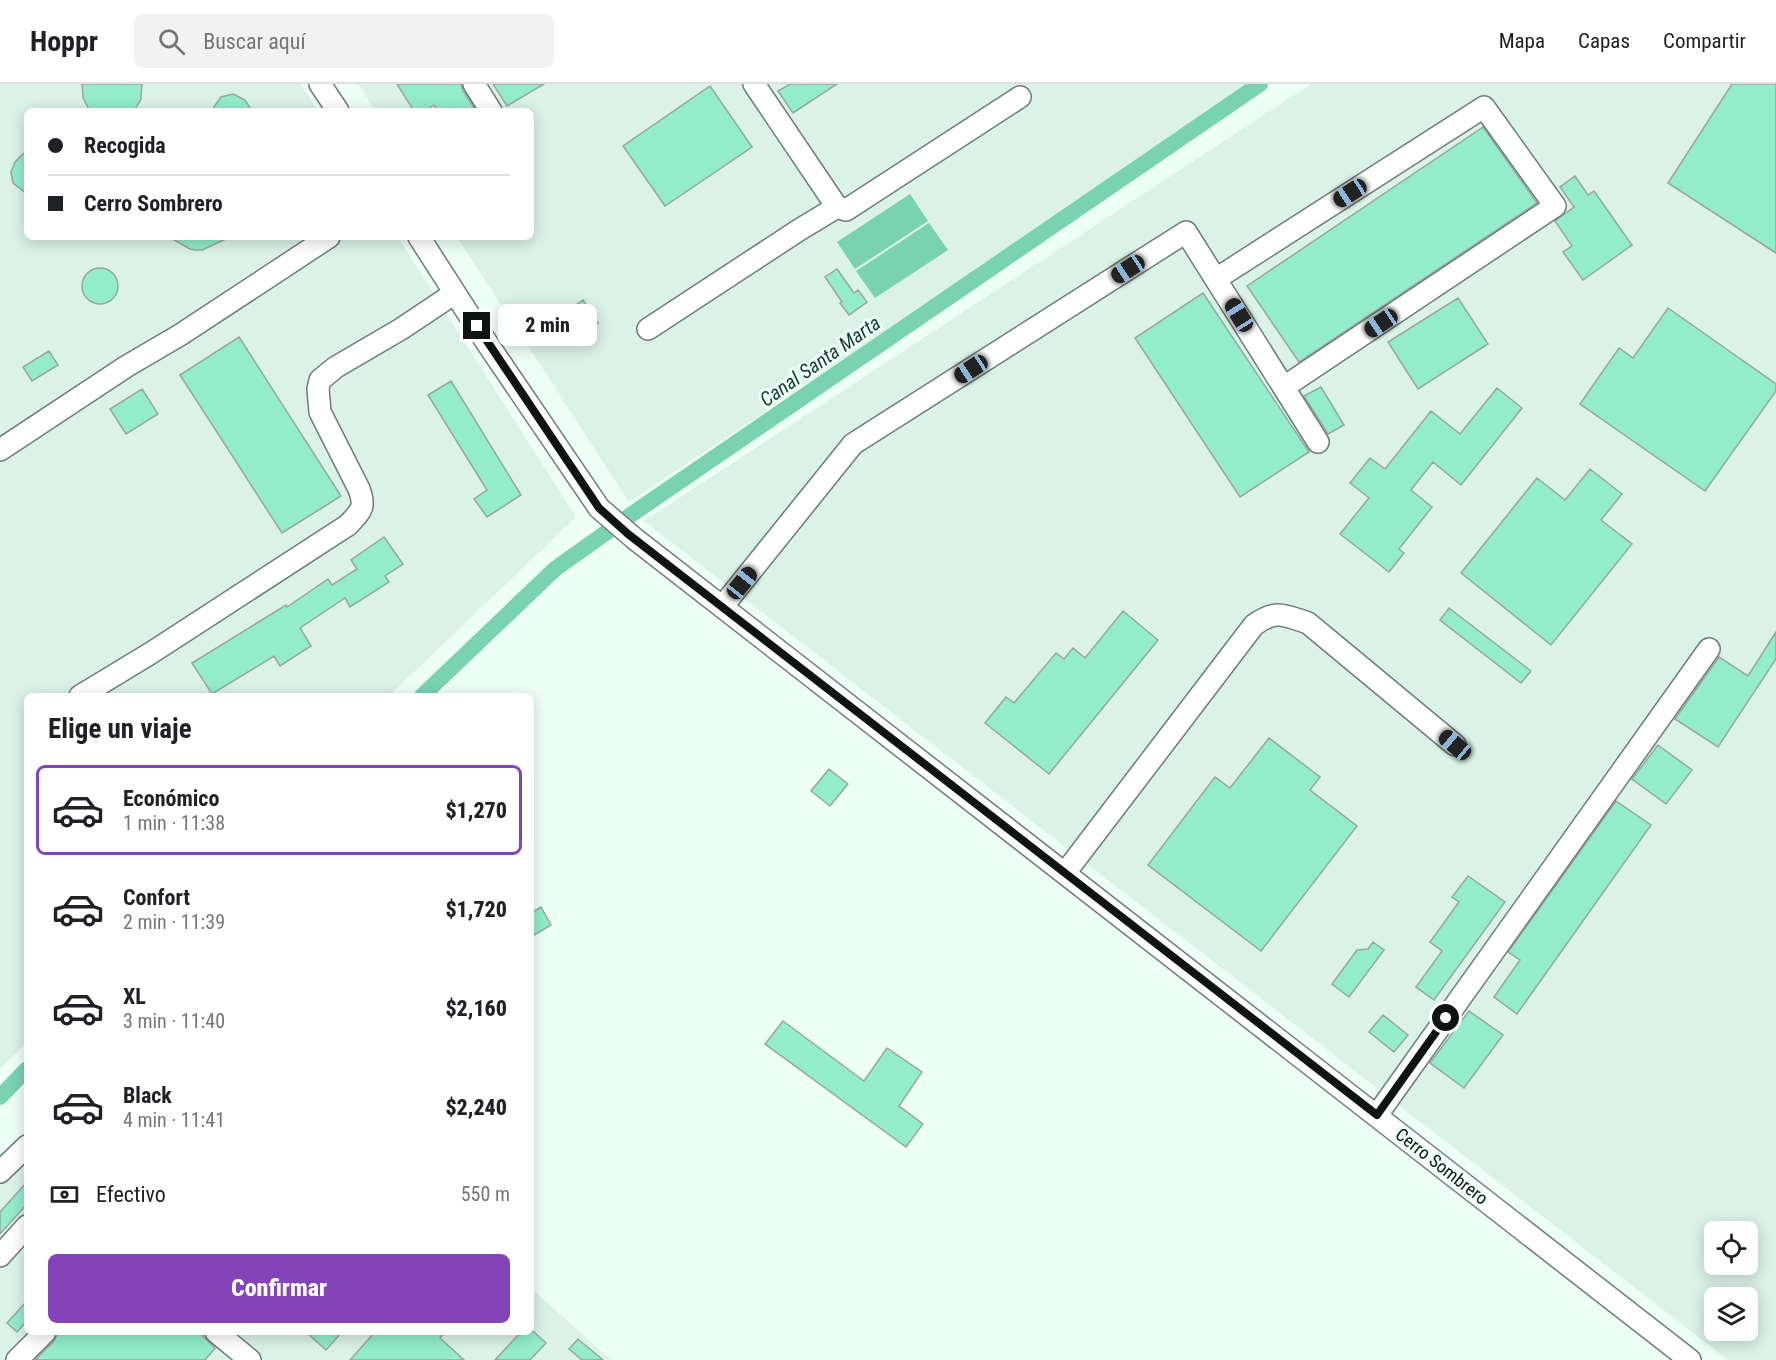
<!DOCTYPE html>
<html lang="es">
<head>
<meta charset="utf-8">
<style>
  :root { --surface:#fff; --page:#f2f2f2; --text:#202124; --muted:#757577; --line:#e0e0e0; --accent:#8344b9 }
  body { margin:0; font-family:"Roboto Condensed",sans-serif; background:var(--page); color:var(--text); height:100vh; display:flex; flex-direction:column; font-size:22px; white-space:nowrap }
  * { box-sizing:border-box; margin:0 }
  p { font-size:20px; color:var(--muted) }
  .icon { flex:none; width:33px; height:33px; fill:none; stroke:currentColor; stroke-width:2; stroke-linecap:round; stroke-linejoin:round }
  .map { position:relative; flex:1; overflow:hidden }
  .details { position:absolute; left:24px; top:609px; width:510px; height:642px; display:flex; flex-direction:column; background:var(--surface); border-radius:9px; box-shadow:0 3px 15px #0003 }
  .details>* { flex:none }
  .guide { position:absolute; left:24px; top:24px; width:510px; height:132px; border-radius:9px; box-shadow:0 3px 15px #0003; display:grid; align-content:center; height:132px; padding:0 24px; background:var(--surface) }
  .fabs { position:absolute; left:1704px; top:1137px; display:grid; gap:12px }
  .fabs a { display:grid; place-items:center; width:54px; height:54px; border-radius:9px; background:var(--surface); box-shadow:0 3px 15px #0003; font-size:30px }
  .end { position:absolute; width:27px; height:27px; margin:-14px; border:8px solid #0e1411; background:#fff; box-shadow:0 0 0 3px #fff }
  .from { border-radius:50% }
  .bubble { position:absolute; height:42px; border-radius:9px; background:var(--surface); box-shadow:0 3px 15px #0003; font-size:20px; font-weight:800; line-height:42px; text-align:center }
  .car { position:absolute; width:18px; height:36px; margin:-18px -9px; border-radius:8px; box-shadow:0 0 4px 2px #0007; background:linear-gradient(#222 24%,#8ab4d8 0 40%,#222 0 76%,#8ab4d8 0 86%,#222 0) }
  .guide b { display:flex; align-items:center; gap:21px; height:57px; font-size:22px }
  .guide b+b { border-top:2px solid var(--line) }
  .guide i { width:15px; height:15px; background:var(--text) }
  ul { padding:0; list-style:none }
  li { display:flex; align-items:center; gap:18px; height:90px; margin:0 12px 9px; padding:0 12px; border:3px solid transparent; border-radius:9px }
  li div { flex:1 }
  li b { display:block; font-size:22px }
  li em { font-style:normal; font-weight:800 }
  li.selected { border-color:var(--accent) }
  li>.icon { width:54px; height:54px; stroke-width:1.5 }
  h2 { padding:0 24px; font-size:27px; line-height:72px }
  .pay { display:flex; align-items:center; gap:15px; height:66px; padding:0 24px; font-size:22px }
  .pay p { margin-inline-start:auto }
  .cta { display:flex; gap:12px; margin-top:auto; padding:12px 24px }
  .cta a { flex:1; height:69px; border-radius:9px; background:var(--accent); color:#fff; font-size:24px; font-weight:800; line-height:69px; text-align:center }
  header { display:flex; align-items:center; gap:36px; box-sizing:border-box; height:84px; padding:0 30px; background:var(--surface); border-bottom:2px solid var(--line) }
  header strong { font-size:28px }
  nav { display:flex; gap:33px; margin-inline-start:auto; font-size:21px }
  .search { width:420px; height:54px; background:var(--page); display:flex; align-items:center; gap:15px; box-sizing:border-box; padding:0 21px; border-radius:9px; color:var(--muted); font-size:22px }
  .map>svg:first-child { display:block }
</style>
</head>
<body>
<header>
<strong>Hoppr</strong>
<div class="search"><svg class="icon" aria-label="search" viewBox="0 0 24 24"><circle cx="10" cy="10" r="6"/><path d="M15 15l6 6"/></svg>Buscar aquí</div>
<nav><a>Mapa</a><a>Capas</a><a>Compartir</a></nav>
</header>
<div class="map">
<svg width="1776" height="1276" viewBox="0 0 1776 1276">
  <rect width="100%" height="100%" fill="#eefff7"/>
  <path fill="#daf2e8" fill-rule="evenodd" d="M0 0H301L318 27H27V153H398L576 433 389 612H27V959L0 985Z
    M358 0H1258L629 418 457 153H531V27H375Z
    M1311 0H1776V1276H1728L644 437ZM1714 1148H1748V1180H1714ZM1714 1214H1748V1246H1714Z
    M27 1074V1248H531V1204L611 1276H0V1099Z"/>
  <path fill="#79d2b2" d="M910 110 928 137 855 185 837 158Z
    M929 139 948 166 875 214 856 187Z"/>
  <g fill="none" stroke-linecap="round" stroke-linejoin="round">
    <path stroke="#79d2b2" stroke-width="16" d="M422 612 555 485 635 428 1260 0
      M0 1013 27 985"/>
  </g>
  <path fill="#93eccb" stroke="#97a7a0" stroke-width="1.5" d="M82 0H142L141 15 134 27H90L83 14Z
    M397 0H461L463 7 476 27H438L434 21 425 27H414Z
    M493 0H544L507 22Z
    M790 0H837L793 29 778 7Z
    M1732 0H1776V169L1668 99Z
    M710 2 752 63 665 122 623 62Z
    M233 10 245 16 252 27H211L221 13Z
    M1483 43 1537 119 1299 278 1247 202Z
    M27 66V110L13 99 11 88 15 78Z
    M1575 92 1588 111 1594 107 1632 161 1583 196 1563 168 1572 162 1555 137 1574 123 1560 103Z
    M169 153H230L202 166H195L190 165Z
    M82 202a18 18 0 1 1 36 0a18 18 0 1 1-36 0Z
    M837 185 854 209 858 206 867 218 849 231 840 219 842 218 825 193Z
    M1203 209 1309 368 1240 413 1135 254Z
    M1458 214 1488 260 1418 305 1388 258Z
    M583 216 598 239 565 261 550 239Z
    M1668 224 1776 300V307L1705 407 1580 320 1619 264 1633 274Z
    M239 253 341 412 282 449 180 291Z
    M49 267 58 281 32 297 23 283Z
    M451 297 521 411 487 433 474 415 487 406 428 311Z
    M1321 303 1344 341 1328 350 1304 312Z
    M1497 304 1522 324 1461 401 1433 378 1411 406 1432 423 1399 465 1404 469 1389 488 1340 450 1369 414 1350 399 1370 374 1385 385 1431 327 1460 350Z
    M142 305 158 330 126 350 110 325Z
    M1590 385 1622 410 1601 436 1632 460 1551 561 1461 489 1537 394 1565 416Z
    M384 453 403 480 385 492 389 498 350 523 345 514 300 544 311 562 280 582 274 572 212 610 192 579 286 521 287 523 328 495 332 501 357 485 351 476Z
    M1449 524 1531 587 1521 599 1440 536Z
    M1123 527 1158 556 1049 690 985 639 1006 613 1014 619 1056 569 1064 575 1073 564 1085 574Z
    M1776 548V575L1718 663 1675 635 1719 573 1748 592Z
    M1269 654 1320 693 1310 706 1357 742 1261 867 1148 781 1215 693 1230 704Z
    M1658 661 1692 686 1666 720 1632 695Z
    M829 685 848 700 830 722 811 707Z
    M1616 717 1651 741 1517 930 1494 913 1520 876 1508 868Z
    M1468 792 1505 818 1434 916 1416 903 1442 867 1430 858 1459 818 1452 813Z
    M541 823 551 841 531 853V829Z
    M1373 858 1384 866 1349 913 1332 900 1357 866 1368 865Z
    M1469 927 1503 951 1464 1004 1430 979Z
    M1383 931 1408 951 1394 968 1369 948Z
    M783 937 864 997 887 964 922 988 899 1022 923 1040 906 1063 765 960Z
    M27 1098V1120L0 1150V1128Z
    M27 1217V1237L17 1248 7 1239Z
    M58 1248H199L215 1264 205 1276H35L54 1257Z
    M306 1248H342L326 1266Z
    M375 1248H445L440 1254 464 1276H350Z
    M521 1248H534L546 1259 530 1276H495Z
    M578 1255 603 1276H582L569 1265Z"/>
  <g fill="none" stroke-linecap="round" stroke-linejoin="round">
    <defs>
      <path id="minor" d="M320 0 338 27
        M474 0 491 27
        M754 0 837 123 846 126 1020 13
        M419 153 487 259 599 424 635 455 1690 1276
        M1216 195 1484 23 1555 122 1284 303
        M648 245 799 146 837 123
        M0 366 127 282 180 251 329 153
        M722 523 853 360 1186 148 1318 358
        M80 612 151 569 348 441C361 427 366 424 359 405L320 328 318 305 320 296 336 283 401 245 455 209
        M1065 789 1254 541C1276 525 1284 531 1308 539L1455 661
        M1377 1031 1709 565
        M0 1088 27 1062
        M0 1172 27 1142
        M216 1248 250 1276
        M17 1276 45 1248"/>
    </defs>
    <use href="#minor" stroke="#6e7d77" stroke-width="24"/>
    <use href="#minor" stroke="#fff" stroke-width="21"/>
  </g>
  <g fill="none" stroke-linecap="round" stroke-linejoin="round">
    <path stroke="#0e1411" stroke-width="8" d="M477 242 599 424 628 450 1377 1031 1446 934"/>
  </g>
  <g text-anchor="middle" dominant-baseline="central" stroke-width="6" stroke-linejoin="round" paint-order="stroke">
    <g font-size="18" fill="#0e1411" stroke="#eefff7">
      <text transform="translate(1442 1082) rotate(38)">Cerro Sombrero</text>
    </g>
    <g font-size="20" font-style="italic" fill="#153d30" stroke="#eefff7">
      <text transform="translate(820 277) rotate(-35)">Canal Santa Marta</text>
    </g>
  </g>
</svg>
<div class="fabs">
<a><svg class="icon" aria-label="locate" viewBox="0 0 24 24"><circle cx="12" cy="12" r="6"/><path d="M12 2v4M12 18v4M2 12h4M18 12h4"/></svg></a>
<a><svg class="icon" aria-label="layers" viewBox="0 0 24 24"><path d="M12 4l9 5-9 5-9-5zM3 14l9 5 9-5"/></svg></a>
</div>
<i class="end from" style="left:1446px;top:934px"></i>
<i class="end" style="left:477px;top:242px"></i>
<div class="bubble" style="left:498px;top:220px;width:99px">2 min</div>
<i class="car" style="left:1350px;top:109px;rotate:237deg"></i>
<i class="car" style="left:1128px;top:185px;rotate:237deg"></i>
<i class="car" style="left:1239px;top:231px;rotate:328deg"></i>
<i class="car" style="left:1381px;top:239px;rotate:236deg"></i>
<i class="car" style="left:971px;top:285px;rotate:237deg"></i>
<i class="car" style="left:742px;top:499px;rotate:39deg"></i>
<i class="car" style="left:1455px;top:661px;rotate:310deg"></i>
<div class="guide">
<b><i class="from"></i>Recogida</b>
<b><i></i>Cerro Sombrero</b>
</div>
<section class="details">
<h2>Elige un viaje</h2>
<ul>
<li class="selected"><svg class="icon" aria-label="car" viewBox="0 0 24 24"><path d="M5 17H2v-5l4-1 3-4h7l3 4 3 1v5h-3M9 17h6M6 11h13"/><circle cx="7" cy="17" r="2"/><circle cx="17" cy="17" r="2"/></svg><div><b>Económico</b><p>1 min · 11:38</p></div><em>$1,270</em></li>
<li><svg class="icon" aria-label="car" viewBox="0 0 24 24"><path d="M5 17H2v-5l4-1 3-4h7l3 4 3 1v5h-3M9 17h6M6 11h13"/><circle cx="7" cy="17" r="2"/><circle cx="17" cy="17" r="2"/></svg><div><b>Confort</b><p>2 min · 11:39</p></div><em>$1,720</em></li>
<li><svg class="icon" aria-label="car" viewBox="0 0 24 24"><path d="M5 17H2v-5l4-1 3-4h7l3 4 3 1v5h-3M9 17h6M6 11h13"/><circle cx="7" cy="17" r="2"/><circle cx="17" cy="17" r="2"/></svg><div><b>XL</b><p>3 min · 11:40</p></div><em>$2,160</em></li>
<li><svg class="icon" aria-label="car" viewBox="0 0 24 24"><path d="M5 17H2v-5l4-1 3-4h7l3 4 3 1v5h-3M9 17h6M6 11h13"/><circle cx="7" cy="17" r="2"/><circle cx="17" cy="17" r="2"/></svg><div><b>Black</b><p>4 min · 11:41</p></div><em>$2,240</em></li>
</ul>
<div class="pay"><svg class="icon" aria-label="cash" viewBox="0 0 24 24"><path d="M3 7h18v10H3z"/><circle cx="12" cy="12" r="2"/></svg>Efectivo<p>550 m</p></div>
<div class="cta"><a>Confirmar</a></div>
</section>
</div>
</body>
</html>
